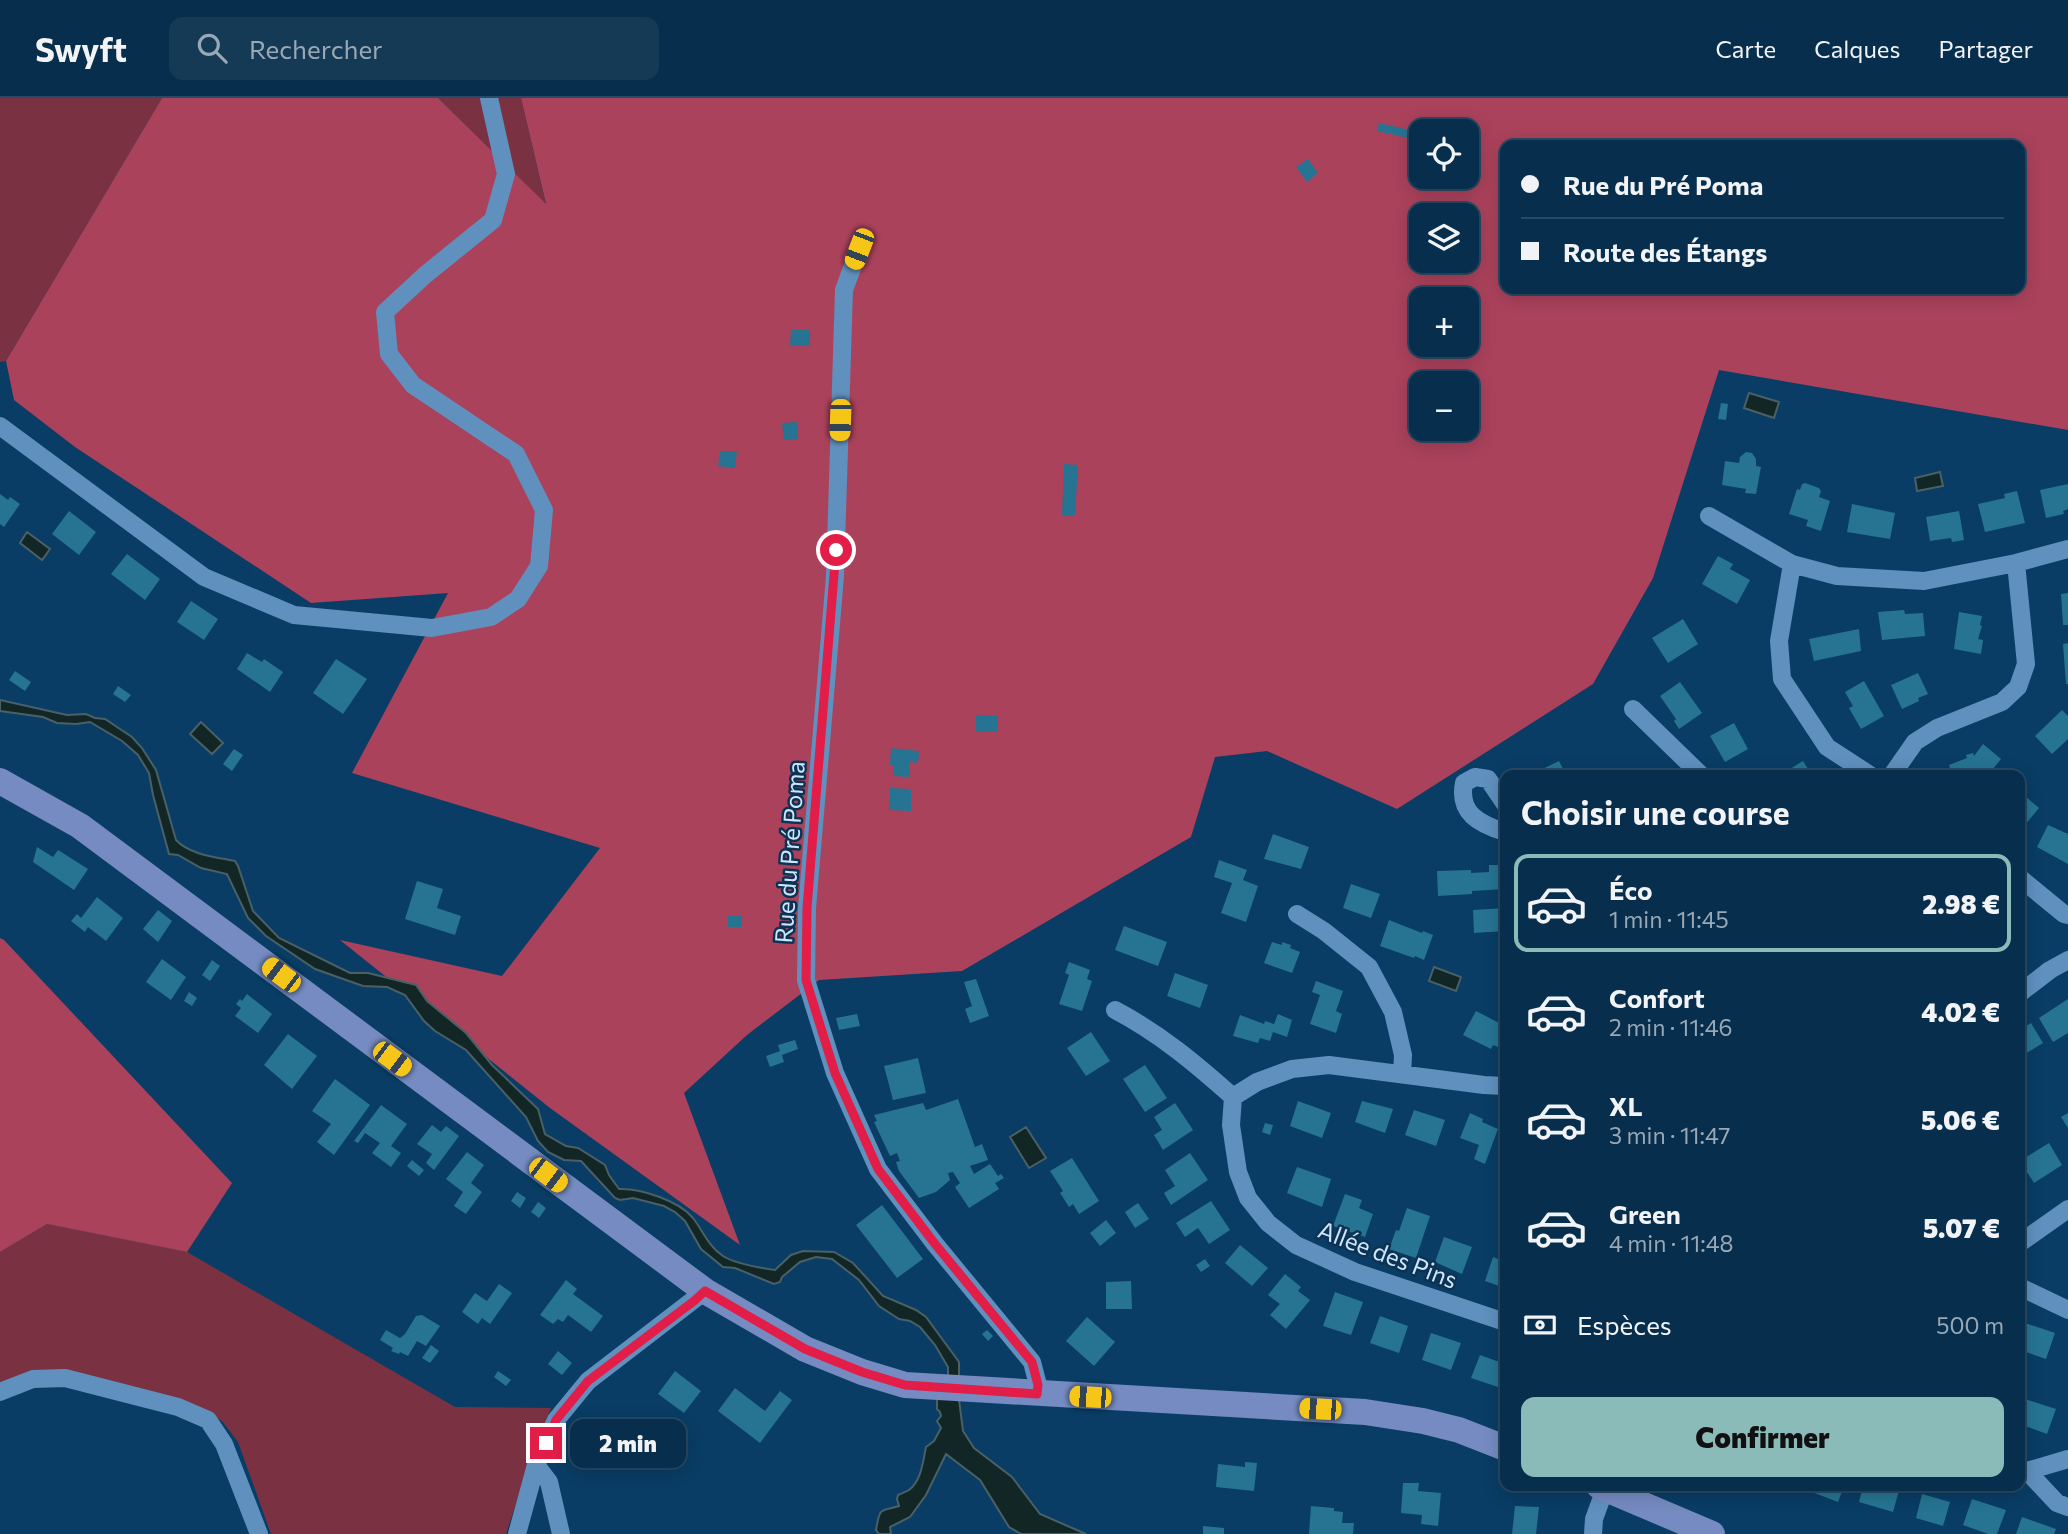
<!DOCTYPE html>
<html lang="fr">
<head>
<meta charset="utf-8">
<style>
  :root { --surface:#072e4c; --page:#153a56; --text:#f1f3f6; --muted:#98a8b5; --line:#284a64; --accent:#8bbbb9 }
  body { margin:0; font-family:Commissioner,sans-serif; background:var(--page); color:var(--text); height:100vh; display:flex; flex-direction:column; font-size:26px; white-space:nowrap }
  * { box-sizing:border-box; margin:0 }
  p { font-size:23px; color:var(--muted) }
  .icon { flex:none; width:38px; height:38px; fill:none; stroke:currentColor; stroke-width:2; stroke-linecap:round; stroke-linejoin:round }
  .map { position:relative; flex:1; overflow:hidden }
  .panel { position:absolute; left:1500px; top:672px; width:525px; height:721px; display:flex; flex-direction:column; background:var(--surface); border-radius:14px; box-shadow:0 4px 18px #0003,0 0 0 2px var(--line) }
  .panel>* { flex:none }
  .banner { position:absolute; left:1500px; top:42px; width:525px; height:154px; border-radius:14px; box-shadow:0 4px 18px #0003,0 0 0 2px var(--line); display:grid; align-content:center; height:154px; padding:0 21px; background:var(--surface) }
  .fabs { position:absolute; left:1409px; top:21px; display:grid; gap:14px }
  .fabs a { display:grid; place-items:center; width:70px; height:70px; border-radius:14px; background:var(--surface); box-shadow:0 4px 18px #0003,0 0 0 2px var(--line); font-size:35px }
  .end { position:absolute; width:32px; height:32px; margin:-16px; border:9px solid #e11d48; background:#fff; box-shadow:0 0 0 4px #fff }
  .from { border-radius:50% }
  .bubble { position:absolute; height:49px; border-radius:14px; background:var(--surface); box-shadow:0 4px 18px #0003,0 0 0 2px var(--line); font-size:23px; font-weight:800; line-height:49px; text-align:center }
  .car { position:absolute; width:21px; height:42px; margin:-21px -10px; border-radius:9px; box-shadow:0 0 5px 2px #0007; background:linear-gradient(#f5c518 24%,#345 0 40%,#f5c518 0 76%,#345 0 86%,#f5c518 0) }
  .banner b { display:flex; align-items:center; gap:24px; height:66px; font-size:26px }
  .banner b+b { border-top:2px solid var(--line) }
  .banner i { width:18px; height:18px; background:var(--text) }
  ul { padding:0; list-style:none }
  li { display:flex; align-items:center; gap:21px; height:98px; margin:0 14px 10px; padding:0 7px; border:4px solid transparent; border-radius:14px }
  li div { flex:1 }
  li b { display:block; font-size:26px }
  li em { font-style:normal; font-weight:800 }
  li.selected { border-color:var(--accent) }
  li>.icon { width:63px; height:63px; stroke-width:1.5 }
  h2 { padding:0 21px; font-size:32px; line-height:84px }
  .pay { display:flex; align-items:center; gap:18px; height:77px; padding:0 21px; font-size:26px }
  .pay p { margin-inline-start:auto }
  .action { display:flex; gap:14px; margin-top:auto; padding:14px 21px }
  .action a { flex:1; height:80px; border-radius:14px; background:var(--accent); color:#111; font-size:28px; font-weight:800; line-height:80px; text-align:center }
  header { display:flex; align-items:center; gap:42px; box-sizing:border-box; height:98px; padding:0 35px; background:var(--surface); border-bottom:2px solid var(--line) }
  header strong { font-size:33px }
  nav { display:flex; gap:38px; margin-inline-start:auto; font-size:24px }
  .search { width:490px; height:63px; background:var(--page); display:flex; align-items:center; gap:18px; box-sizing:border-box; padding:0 24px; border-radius:14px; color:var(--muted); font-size:26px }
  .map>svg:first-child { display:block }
</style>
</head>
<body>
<header>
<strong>Swyft</strong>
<div class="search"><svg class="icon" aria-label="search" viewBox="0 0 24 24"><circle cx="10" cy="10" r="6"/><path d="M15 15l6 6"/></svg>Rechercher</div>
<nav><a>Carte</a><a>Calques</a><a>Partager</a></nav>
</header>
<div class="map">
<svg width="2068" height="1436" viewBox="0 0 2068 1436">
  <rect width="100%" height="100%" fill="#093d65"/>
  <path fill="#7a3243" d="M0 0H162L6 263 0 264Z
    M438 0H521L546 107Z
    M47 1126 187 1154 455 1309 551 1310 529 1366 506 1436H271L238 1344 222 1323 197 1309 74 1277 0 1288V1154Z"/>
  <path fill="#ab425c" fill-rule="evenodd" d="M162 0H438L546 106 521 0H2068V332L1719 272 1653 480 1593 586 1397 711 1267 653 1215 659 1191 739 962 873 819 882 747 937 684 995 740 1147 550 1010 340 842 502 878 600 750 352 675 448 495 311 505 75 349 14 302 6 263ZM1421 33H1466V79H1421ZM1505 47H2020V191H1505ZM1421 117H1466V163H1421ZM1421 201H1466V247H1421ZM1421 285H1466V331H1421Z
    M0 840 4 842 232 1085 187 1154 47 1126 0 1154Z"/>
  <path fill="#122725" stroke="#4a6066" stroke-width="2" d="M1749 295 1779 304 1774 320 1744 310Z
    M1940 374 1943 388 1917 393 1915 380Z
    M27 434 50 451 42 462 20 445Z
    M0 602 67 617 86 616 95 620 105 621 132 639 142 650 156 672 176 742C190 757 216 759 235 763L238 768 253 813 279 840 350 875H368L416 887 427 903 466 935 492 967 538 1011 545 1036 566 1048 578 1050 605 1067 609 1077 619 1091C641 1090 679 1103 693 1120 703 1133 709 1149 723 1158 734 1165 761 1170 775 1172L791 1157 803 1153 834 1154 853 1165 883 1198 916 1212 926 1219 959 1264V1281H948V1269L935 1247 920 1229 910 1223 899 1221 879 1208 859 1182 832 1161 816 1159 800 1164 782 1179 780 1184 774 1186 735 1170 723 1169 701 1151 685 1123 675 1114 664 1108 633 1100 620 1102 615 1100 581 1063 564 1062 548 1054 538 1043 526 1019 466 952 435 933 424 923 405 897 387 889 363 888 315 871 266 838 248 820 227 776 201 770 178 757 169 756 153 697 149 675 138 657 122 643 90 624 76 626 57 625 43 619 0 613Z
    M201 624 223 645 212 656 190 636Z
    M1434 869 1461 879 1456 893 1429 883Z
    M1026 1029 1046 1060 1029 1070 1010 1039Z
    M958 1294 963 1333 974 1350 1012 1379 1040 1416 1086 1436H1021L1009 1429 980 1382 946 1356 926 1397 910 1419 890 1429 891 1436H879L876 1432C880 1408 880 1414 899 1408L897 1401 898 1397C902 1395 906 1394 909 1392 922 1382 923 1362 926 1349L934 1343 941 1330 937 1323 941 1318 940 1314 937 1311V1299Z"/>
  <path fill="#267492" d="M1379 25 1410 32 1408 40 1377 33Z
    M1308 61 1318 75 1307 84 1296 69Z
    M791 232H810V248H790Z
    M1721 305 1728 306 1726 322 1718 321Z
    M797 324 798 341 784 342 782 325Z
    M720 353H737L735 370 718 368Z
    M1746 354 1752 355 1756 361V368L1761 369 1756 396 1745 395 1746 391 1722 387 1725 363 1739 365 1740 359Z
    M1064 366 1078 367 1075 418 1062 417Z
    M1805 385 1819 390 1821 393 1819 399 1830 403 1821 433 1806 428 1808 422 1789 416 1797 391 1800 392 1802 386Z
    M2068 386V411L2063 413 2064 416 2046 420 2040 392Z
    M2017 393 2025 425 1985 434 1978 406 2005 400 2004 396Z
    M0 396 8 402 10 399 20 406 4 429 0 426Z
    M1852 406 1895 415 1890 441 1847 434Z
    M69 413 96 434 79 457 52 436Z
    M1959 413 1964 442 1952 444 1951 440 1930 443 1926 419Z
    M127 456 160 481 145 502 111 476Z
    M1718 458 1733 466 1730 471 1750 482 1737 506 1702 486Z
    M2068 495V527H2063L2061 496Z
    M191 503 218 521 204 542 177 524Z
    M1904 512 1905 516 1923 515 1925 538 1882 542 1878 514Z
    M1959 514 1982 518 1980 527 1982 528 1978 541 1983 542 1981 556 1954 551Z
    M1683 521 1698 546 1668 565 1652 540Z
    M1859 531 1861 553 1814 563 1809 541Z
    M2068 545V586H2066L2063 546Z
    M247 555 262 564 264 561 283 574 270 594 237 571Z
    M336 561 367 581 343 616 313 595Z
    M15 573 31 584 25 593 9 582Z
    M1918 575 1928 596 1918 600 1919 603 1902 611 1891 587Z
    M1864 583 1884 618 1861 631 1849 610 1853 608 1845 594Z
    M1680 584 1702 615 1679 631 1674 623 1676 621 1660 598Z
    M118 588 131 597 125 604 113 596Z
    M2062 612 2068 618V641L2052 656 2035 638Z
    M976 617 998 618 997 634H976Z
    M1734 625 1748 651 1725 664 1710 638Z
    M1983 646 2001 661 1988 677H1952L1949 667 1967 660 1966 657 1973 655 1974 658Z
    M891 650 919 653 918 665 910 664 909 679 893 678 894 668H890Z
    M234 651 243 657 232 673 223 666Z
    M1559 663 1566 677H1530Z
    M1803 663 1812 677H1780Z
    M890 690 911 691V713L889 712Z
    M2020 694 2039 710 2024 728 2020 724Z
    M2048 727 2068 736V766L2037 749Z
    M1273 736 1309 749 1301 771 1264 761Z
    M37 749 53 759 58 752 88 771 74 792 33 764Z
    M1219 762 1247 772 1243 782 1258 788 1246 824 1221 815 1232 785 1214 779Z
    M1489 767H1505V791L1472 793V796L1438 798 1437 773 1471 772V775L1489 774Z
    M417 783 443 791 437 810 461 818 455 837 405 821Z
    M1351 786 1380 796 1371 820 1343 810Z
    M97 799 123 820 106 843 88 829 85 834 71 823 77 816 81 820Z
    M1505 810V833L1474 835 1473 812Z
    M158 812 172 823 158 844 143 831Z
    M728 818H742V829H728Z
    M1389 822 1422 835 1423 833 1433 837 1424 862 1415 858 1414 860 1380 848Z
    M1124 828 1167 844 1158 868 1115 852Z
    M1272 844 1282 847V844L1291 847 1290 850 1300 854 1292 875 1264 865Z
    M162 861 186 879 171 902 146 884Z
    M212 862 220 868 210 883 202 877Z
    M1069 864 1090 872 1087 881 1092 883 1082 913 1059 906 1069 877 1065 875Z
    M1175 875 1208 887 1200 910 1167 898Z
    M976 881 989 918 970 925 965 911 972 908 964 884Z
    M1316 883 1343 893 1336 913 1342 916 1336 935 1310 926 1320 897 1312 894Z
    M189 894 197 900 192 908 184 903Z
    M247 896 272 916 258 935 235 918 241 910 236 906 240 901 242 903Z
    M2068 901V935L2053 944 2039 920Z
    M1476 913 1503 927 1505 924V946L1502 951 1493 947 1491 951 1463 937Z
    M857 916 860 928 839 932 836 920Z
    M1278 916 1292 922 1287 939 1273 934 1270 943 1260 940 1258 945 1233 938 1240 917 1264 926 1265 923 1274 926Z
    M2031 925 2043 945 2020 959V932Z
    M1091 934 1110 963 1086 978 1067 950Z
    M288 936 317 958 292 991 264 967Z
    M795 942 798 951 782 957 784 964 770 969 766 958 780 953 778 947Z
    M918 960 926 995 893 1002 884 968Z
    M1145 967 1167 1000 1145 1014 1123 981Z
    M335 981 370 1007 334 1057 317 1044 331 1026 312 1013Z
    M958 1001 975 1049 982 1046 988 1062 970 1068 974 1076 990 1066 998 1078 1001 1076 1004 1080 995 1085 999 1091 969 1110 955 1089 960 1085 953 1074 948 1075 950 1082 936 1094 919 1100 899 1073 896 1064 900 1063 897 1055 890 1058 874 1024 877 1023 874 1017 923 1005 926 1012Z
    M1298 1003 1331 1015 1322 1040 1290 1028Z
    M1362 1003 1393 1011 1385 1035 1355 1024Z
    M1175 1005 1193 1032 1163 1052 1154 1037 1162 1032 1154 1019Z
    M381 1007 407 1026 391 1048 401 1055 391 1069 372 1055 380 1045 365 1035 358 1045 354 1043Z
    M1414 1012 1445 1022 1436 1048 1405 1037Z
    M1470 1015 1483 1021 1482 1024 1498 1031 1485 1066 1474 1061 1479 1047 1460 1040Z
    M2068 1015V1030L2061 1019Z
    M1265 1025 1273 1027 1270 1037 1262 1034Z
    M432 1027 441 1034 446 1028 459 1038 434 1072 426 1065 432 1056 417 1046Z
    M2049 1045 2062 1067 2034 1085 2020 1063Z
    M467 1054 484 1067 471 1085 482 1094 466 1116 454 1108 463 1094 446 1081Z
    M1190 1055 1208 1082 1171 1107 1164 1095 1175 1088 1165 1072Z
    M1072 1060 1099 1103 1079 1116 1073 1106 1069 1109 1064 1101 1060 1095 1063 1093 1050 1073Z
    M412 1062 424 1072 419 1078 407 1068Z
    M1297 1069 1331 1081 1322 1109 1287 1095Z
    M517 1094 526 1100 520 1110 511 1103Z
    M1345 1096 1362 1102 1359 1110 1373 1116 1365 1139 1333 1128Z
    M1211 1103 1230 1132 1209 1146 1198 1130 1185 1139 1176 1125Z
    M538 1104 546 1110 539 1120 531 1114Z
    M1138 1105 1149 1121 1135 1130 1125 1114Z
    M882 1107 923 1161 897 1180 856 1127Z
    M1407 1110 1430 1118 1416 1160 1389 1151 1396 1132 1399 1133Z
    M1106 1122 1116 1135 1100 1148 1090 1135Z
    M1444 1139 1472 1149 1462 1176 1435 1164Z
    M1240 1147 1268 1170 1252 1188 1225 1165Z
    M1493 1159 1505 1164V1190L1485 1183Z
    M1205 1161 1210 1168 1201 1174 1196 1167Z
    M1285 1176 1301 1189 1298 1193 1310 1202 1286 1231 1270 1217 1280 1206 1268 1197Z
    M566 1182 577 1191 573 1196 603 1218 591 1234 568 1217 563 1224 558 1221 553 1226 540 1217Z
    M1131 1183 1132 1211H1106V1184Z
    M499 1186 512 1195 490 1226 482 1220 478 1226 462 1214 475 1195 487 1203Z
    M1335 1194 1363 1204 1351 1237 1323 1228Z
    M422 1217 440 1228 426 1248 417 1243 408 1258 400 1254 399 1256 391 1253 393 1250 380 1242 386 1232 400 1240 405 1236 416 1218Z
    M1380 1218 1408 1228 1399 1255 1370 1245Z
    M1087 1219 1115 1244 1094 1268 1066 1243Z
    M2025 1225 2055 1235 2046 1261 2020 1252V1243Z
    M987 1232 993 1238 988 1243 982 1236Z
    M1431 1235 1461 1245 1451 1272 1422 1262Z
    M431 1247 439 1253 430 1265 422 1260Z
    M558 1253 572 1265 562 1277 548 1266Z
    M1480 1257 1505 1266 1504 1291 1471 1280Z
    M498 1273 511 1282 506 1288 494 1279Z
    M675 1273 701 1293 684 1315 658 1296Z
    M735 1290 765 1313 780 1293 792 1302 760 1345 718 1313Z
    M2025 1301 2056 1311 2047 1336 2020 1326V1317Z
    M1245 1364 1257 1365 1254 1393 1216 1389 1218 1366 1245 1369Z
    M1403 1385H1419L1418 1393 1441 1395 1438 1428 1421 1426 1422 1417 1401 1415Z
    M1806 1388H1844L1838 1404 1804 1391Z
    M1863 1388 1900 1389 1893 1414 1859 1404Z
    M1922 1396 1950 1404 1943 1428 1916 1420Z
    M1972 1401 2006 1412 1997 1436H1988L1963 1427Z
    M1311 1408 1334 1410V1413L1343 1414 1342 1425H1354L1353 1436H1309Z
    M1515 1408 1539 1409 1536 1436H1512Z
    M2022 1419 2056 1431 2054 1436H2016Z
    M1203 1428 1224 1430V1436H1203Z"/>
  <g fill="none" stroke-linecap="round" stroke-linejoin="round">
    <path stroke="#6090be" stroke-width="18" d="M859 151 844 192 835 478 807 810 806 882 835 975 878 1071 935 1146 1032 1264 1038 1287 1037 1296
      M0 328 204 479 294 517 432 530 491 519 518 501 539 468 544 412 516 356 413 287 389 256 385 214 425 177 493 122 506 76 489 0
      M1709 418 1792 466 1837 478 1924 483 2016 465 2068 451
      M1792 466 1779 543 1782 581 1827 649 1870 677
      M1633 611 1701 677
      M1892 677 1915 644 1937 630 2002 604 2018 589 2026 566 2016 465
      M1505 706 1488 681 1475 679 1464 685C1458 715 1479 726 1505 734
      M2020 780 2064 816 2068 817
      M1297 816 1324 833 1369 869 1393 914 1403 957 1402 976
      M2020 895 2050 872 2068 862
      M1115 912C1159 935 1196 966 1233 999
      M1233 999 1231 1027 1238 1074 1248 1100 1268 1125 1296 1147 1355 1174 1505 1224
      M1233 999 1257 984 1292 971 1329 967 1484 987 1505 988
      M2020 1145 2068 1111
      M2020 1189 2068 1212
      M0 1294 33 1281 65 1280 178 1309 208 1322 224 1346 259 1436
      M536 1367 549 1384 561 1436
      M2020 1373H2027L2068 1361
      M2027 1373 2057 1405 2068 1409
      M517 1436 536 1367 556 1322 588 1283 705 1193
      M1593 1436 1594 1421 1605 1391"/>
    <path stroke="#758bc1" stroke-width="26" d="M0 683 80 728 705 1193 805 1251 862 1274 905 1287 1365 1314 1423 1323 1459 1332 1505 1350
      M1599 1388 1712 1436"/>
  </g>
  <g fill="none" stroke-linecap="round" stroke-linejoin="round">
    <path stroke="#e11d48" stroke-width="9" d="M546 1345 556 1322 588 1283 694 1203 705 1193 805 1251 862 1274 905 1287 1037 1296 1038 1287 1032 1264 935 1146 878 1071 835 975 806 882 807 810 836 452"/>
  </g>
  <g text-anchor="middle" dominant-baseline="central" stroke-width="5" stroke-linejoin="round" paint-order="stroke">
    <g font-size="24" fill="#cce6ff" stroke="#0d3252">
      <text transform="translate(789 754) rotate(-86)">Rue du Pré Poma</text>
      <text transform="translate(1388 1156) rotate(21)">Allée des Pins</text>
    </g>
  </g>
</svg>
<div class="fabs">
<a><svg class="icon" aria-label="locate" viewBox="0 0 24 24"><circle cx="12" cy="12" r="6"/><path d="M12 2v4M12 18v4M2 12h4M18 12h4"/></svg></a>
<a><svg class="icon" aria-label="layers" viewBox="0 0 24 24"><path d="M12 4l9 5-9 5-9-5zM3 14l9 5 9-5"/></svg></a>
<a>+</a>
<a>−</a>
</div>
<i class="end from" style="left:836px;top:452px"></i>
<i class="end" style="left:546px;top:1345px"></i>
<div class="bubble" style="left:570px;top:1321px;width:116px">2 min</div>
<i class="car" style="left:859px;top:151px;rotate:201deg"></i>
<i class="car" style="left:840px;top:322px;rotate:182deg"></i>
<i class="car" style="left:281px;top:877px;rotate:307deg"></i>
<i class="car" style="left:392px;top:961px;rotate:127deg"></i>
<i class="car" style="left:548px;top:1077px;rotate:127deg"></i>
<i class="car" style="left:1090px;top:1299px;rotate:273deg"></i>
<i class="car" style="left:1320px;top:1311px;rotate:273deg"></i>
<div class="banner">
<b><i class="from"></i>Rue du Pré Poma</b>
<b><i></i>Route des Étangs</b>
</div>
<section class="panel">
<h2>Choisir une course</h2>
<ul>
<li class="selected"><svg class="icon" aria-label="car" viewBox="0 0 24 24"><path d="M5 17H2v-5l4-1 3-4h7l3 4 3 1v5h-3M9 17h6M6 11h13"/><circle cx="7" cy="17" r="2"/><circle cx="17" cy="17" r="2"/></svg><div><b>Éco</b><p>1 min · 11:45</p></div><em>2.98 €</em></li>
<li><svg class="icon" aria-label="car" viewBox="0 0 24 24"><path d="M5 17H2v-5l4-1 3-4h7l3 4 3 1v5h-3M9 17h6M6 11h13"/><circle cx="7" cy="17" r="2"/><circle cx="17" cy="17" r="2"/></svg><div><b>Confort</b><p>2 min · 11:46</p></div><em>4.02 €</em></li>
<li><svg class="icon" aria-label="car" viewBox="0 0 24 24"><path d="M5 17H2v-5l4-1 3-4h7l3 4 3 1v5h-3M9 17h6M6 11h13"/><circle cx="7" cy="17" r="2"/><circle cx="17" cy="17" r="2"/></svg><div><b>XL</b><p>3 min · 11:47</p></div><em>5.06 €</em></li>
<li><svg class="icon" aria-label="car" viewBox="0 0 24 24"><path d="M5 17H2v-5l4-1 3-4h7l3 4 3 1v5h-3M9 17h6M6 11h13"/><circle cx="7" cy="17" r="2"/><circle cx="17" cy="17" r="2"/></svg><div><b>Green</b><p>4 min · 11:48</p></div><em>5.07 €</em></li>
</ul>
<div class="pay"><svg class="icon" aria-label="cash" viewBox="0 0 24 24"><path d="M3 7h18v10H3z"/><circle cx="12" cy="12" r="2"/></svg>Espèces<p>500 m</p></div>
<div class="action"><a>Confirmer</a></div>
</section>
</div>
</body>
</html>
